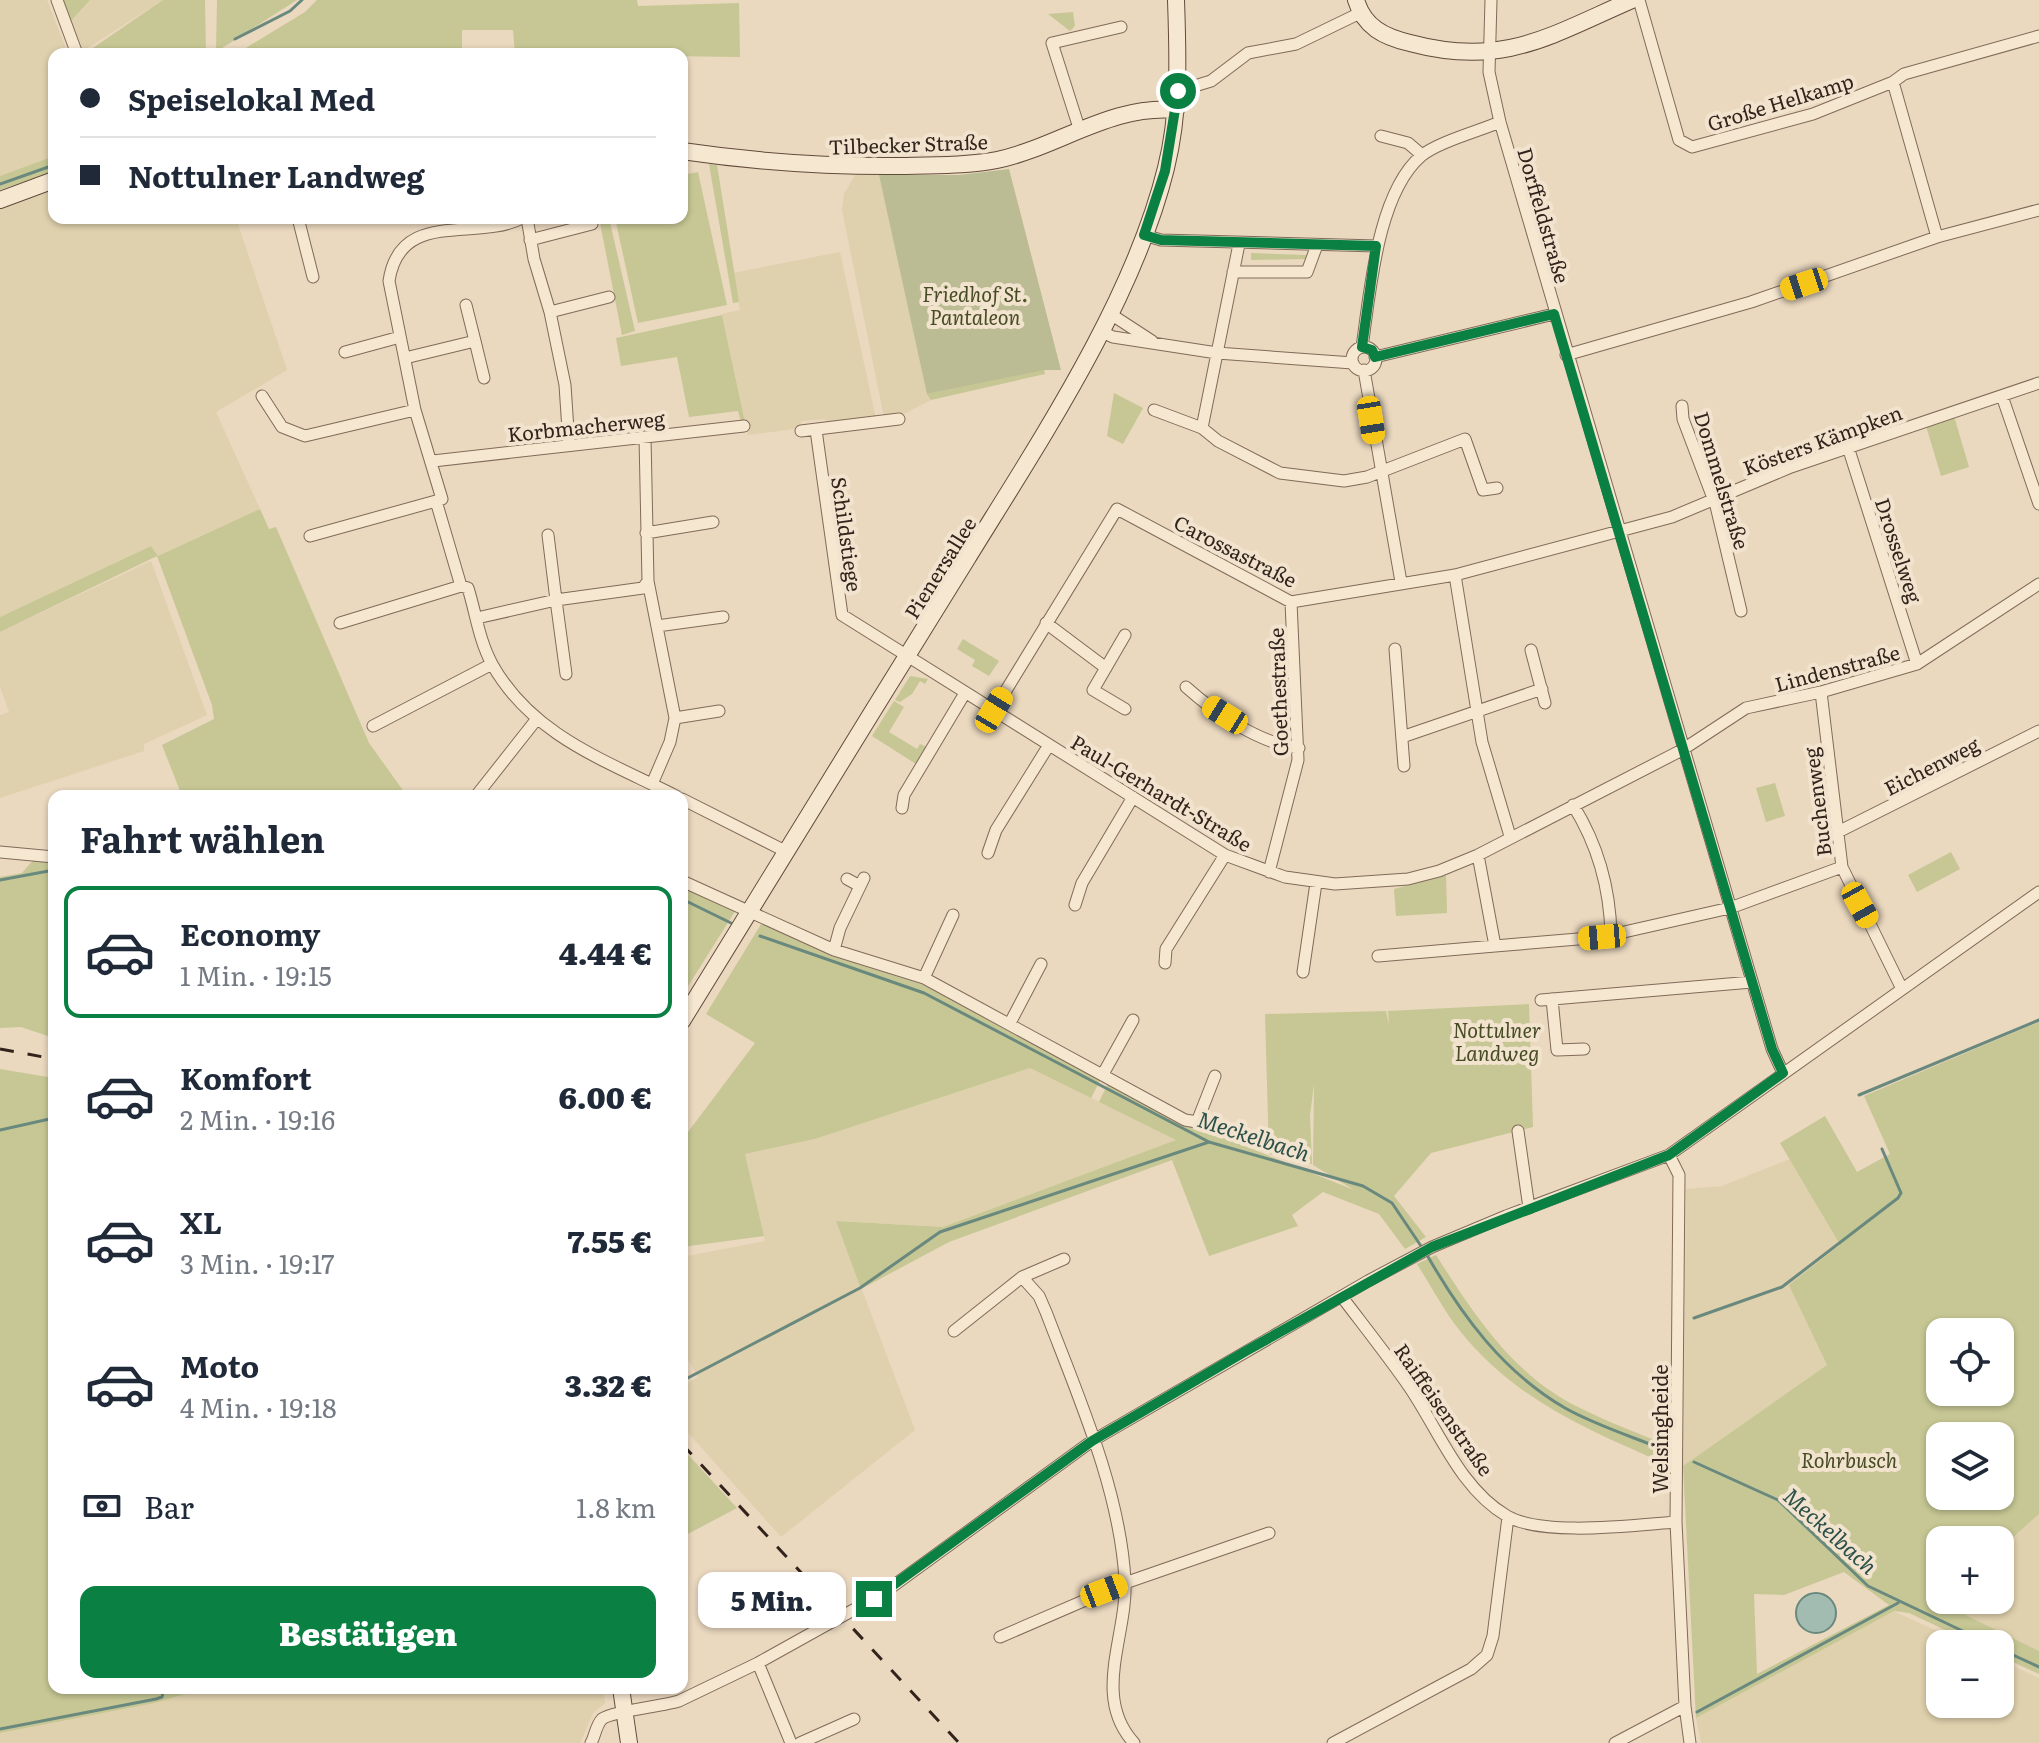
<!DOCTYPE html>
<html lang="de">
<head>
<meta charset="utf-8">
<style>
  :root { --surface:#fff; --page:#f2f2f3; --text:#1f2937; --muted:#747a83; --line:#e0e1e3; --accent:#0b8043 }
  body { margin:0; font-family:Literata,serif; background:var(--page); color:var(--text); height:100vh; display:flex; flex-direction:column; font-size:30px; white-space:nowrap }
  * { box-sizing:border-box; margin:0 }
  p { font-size:26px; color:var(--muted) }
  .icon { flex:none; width:44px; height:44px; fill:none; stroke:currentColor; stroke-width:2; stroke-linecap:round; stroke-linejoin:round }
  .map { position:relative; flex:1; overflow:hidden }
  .sheet { position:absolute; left:48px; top:790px; width:640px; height:904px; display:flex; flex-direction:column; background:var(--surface); border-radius:16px; box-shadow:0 2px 6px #0004 }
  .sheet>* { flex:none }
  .guide { position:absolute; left:48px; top:48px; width:640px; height:176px; border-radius:16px; box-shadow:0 2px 6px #0004; display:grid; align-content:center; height:176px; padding:0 32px; background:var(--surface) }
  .tools { position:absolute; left:1926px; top:1318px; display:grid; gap:16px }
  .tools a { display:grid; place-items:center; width:88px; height:88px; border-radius:16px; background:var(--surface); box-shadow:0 2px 6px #0004; font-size:40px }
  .end { position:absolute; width:36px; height:36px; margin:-18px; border:10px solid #0b8043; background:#fff; box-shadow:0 0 0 4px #fff }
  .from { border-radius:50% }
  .bubble { position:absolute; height:56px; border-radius:16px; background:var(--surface); box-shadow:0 2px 6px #0004; font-size:26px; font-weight:800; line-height:56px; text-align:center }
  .car { position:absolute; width:24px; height:48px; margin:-24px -12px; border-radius:10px; box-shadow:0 0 6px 2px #0007; background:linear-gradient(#f5c518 24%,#345 0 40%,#f5c518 0 76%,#345 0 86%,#f5c518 0) }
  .guide b { display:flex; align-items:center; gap:28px; height:76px; font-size:30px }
  .guide b+b { border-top:2px solid var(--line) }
  .guide i { width:20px; height:20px; background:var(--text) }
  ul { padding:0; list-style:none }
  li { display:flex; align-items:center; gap:24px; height:132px; margin:0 16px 12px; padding:0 16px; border:4px solid transparent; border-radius:16px }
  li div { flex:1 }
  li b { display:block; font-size:30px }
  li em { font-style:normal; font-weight:800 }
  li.current { border-color:var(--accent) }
  li>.icon { width:72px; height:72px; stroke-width:1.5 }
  h2 { padding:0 32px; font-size:36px; line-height:96px }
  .pay { display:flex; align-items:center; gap:20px; height:88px; padding:0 32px; font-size:30px }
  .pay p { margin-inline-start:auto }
  .button { display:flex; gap:16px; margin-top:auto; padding:16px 32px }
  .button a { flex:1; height:92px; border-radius:16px; background:var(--accent); color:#fff; font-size:32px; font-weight:800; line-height:92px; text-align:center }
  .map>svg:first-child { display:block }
</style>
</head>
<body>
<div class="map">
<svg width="2039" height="1743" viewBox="0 0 2039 1743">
  <rect width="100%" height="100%" fill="#ead8bf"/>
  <path fill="#dfd1ad" d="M0 0H47L68 54H54V156L0 176Z
    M90 0H163L83 51 71 21Z
    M855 175H879L931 400 898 417H884L842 210 844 194Z
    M54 190V218H236L287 370 216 412 260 509 158 556 151 546 0 617V208Z
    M840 252 876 419 827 425 825 419 801 421V428L748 435 722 314 740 310 733 273Z
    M151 561 207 715 144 744V751L0 798V715L9 712 0 687V632Z
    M1030 1068 1177 1140 943 1227 836 1221 915 1430 781 1537 682 1426V1387L698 1377 682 1349V1257L765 1241 745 1154 815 1139Z
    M1790 1159 1840 1246 1790 1285 1827 1365 1683 1466 1686 1189 1722 1186Z
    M2039 1514V1651L1940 1603 1944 1600H2000V1549Z
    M1893 1611 1966 1644H1940V1704H2000V1660L2039 1678V1743H1701L1696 1718Z
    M205 1688H603L605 1703 593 1713 580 1743H0V1733L155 1703Z"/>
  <path fill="#c6c794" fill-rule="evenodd" d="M63 0H90L71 21Z
    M163 0H205L206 54H84Z
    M217 0H297L216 52Z
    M317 0H637L638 6 739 3 740 57 515 54 513 30H462V54H236L305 12Z
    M1073 12 1075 26 1070 31 1048 14Z
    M54 156V172L0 190V176Z
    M709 164 717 165 739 302 733 303Z
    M698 172 727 305 638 323 615 218H682V175Z
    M599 218H609L635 331 622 335Z
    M1251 253 1306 255V259L1251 260Z
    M722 315 745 422H741L738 411 689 417 677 357 621 366 616 338Z
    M1044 369 1045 374 931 400 927 394Z
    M1114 393 1143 408 1123 444 1107 436Z
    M1954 416 1969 467 1941 476 1926 426Z
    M260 509 269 529 276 527 369 743 407 796H182L162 745 214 719 212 705 157 556 0 632V617L151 546 158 556Z
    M963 639 999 661 989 676 972 666 975 660 957 649Z
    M910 676 928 679 925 684 920 681 912 694 900 702 895 700Z
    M894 701 904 707 889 732 917 749 920 744 927 747 916 764 872 736Z
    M1775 783 1785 816 1766 822 1756 788Z
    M1951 852 1960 869 1917 892 1908 875Z
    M35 858 54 860V1038L21 1027 0 1028V877L22 873Z
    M1446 875 1447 913 1396 916 1394 889Z
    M682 885 737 908 682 996Z
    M763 921 832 956 921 984 1103 1075 1091 1098 1030 1068 815 1139 745 1154 764 1236 682 1247V1140L755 1043 706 1014Z
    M1529 1004 1533 1127 1431 1153 1394 1196 1426 1237 1405 1249 1379 1214 1323 1192 1292 1215 1298 1226 1209 1256 1172 1160 949 1242 861 1289 836 1221 943 1227 1176 1140 1099 1102 1108 1083 1177 1119 1354 1190 1313 1165 1314 1084 1310 1115 1312 1164 1269 1154 1265 1014 1386 1011 1389 1025 1388 1011Z
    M2039 1022V1514L2000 1549V1540H1940V1600H1944L1941 1603 2039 1651V1674L2000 1656V1644H1975L1909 1613 1894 1611 1696 1718 1683 1466 1827 1365 1789 1285 1840 1245 1780 1143 1825 1116 1857 1172 1890 1154 1864 1096ZM1940 1332H2000V1392H1940ZM1940 1436H2000V1496H1940ZM1844 1572 1889 1605 1757 1674 1754 1594 1784 1595Z
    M0 1069 54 1078V1688H205L155 1703 0 1733Z
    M1436 1255C1473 1313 1512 1374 1576 1406 1607 1422 1641 1434 1673 1448L1668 1465C1589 1430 1516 1401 1460 1331 1444 1311 1431 1286 1417 1264Z
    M682 1448 737 1508 682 1537Z
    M806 1583 834 1614 824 1621Z"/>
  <path fill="#bbbc93" d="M1009 169 1061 370H1044L927 394 879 175H959Z"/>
  <path fill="#a2bcb1" stroke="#6a897e" stroke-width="2" d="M1796 1613a20 20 0 1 1 40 0a20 20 0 1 1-40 0Z"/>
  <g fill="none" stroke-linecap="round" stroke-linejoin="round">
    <path stroke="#6a897e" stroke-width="3" d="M235 39 290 11 302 0
      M0 184 54 165
      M0 880 54 870
      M682 899 731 923
      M760 936 924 993 1209 1142 1363 1186 1392 1203 1423 1249
      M1859 1095 2039 1020
      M0 1130 54 1118
      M1427 1255C1462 1316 1503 1372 1565 1408 1597 1426 1634 1437 1667 1451
      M1694 1318 1782 1287 1898 1198 1901 1193 1882 1149
      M682 1381 860 1288 940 1232 1209 1142
      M1694 1462 1778 1500 1868 1586 1990 1644
      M2000 1649 2039 1667
      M1697 1712 1898 1603
      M0 1729 156 1699 162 1697 164 1688"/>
    <defs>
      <path id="minor" d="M57 0 77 54
        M1491 0 1489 72 1500 122 1772 1049 1783 1073
        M1639 0 1679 140 1692 147 1813 114 1893 82 1904 74 2039 36
        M1893 82 1937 237
        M1178 91 1211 81 1248 53 1296 44 1360 13
        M1080 131 1052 43 1121 27
        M1381 136 1408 143 1422 155
        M298 218 313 277
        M522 218C476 242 400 208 389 281L415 410 442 499 436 501 461 586 468 588C476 614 479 640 492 664 532 736 607 761 676 796
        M527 218 534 259 550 312 565 385 569 445
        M1144 235 1161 240 1376 246
        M530 240 592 224
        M1233 272H1307L1317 245
        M550 312 609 297
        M1109 313 1152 341
        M1100 331 1113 337 1217 353 1353 363
        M475 341 484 378
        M1362 347C1370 293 1377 194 1421 156 1438 142 1479 131 1500 122
        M1352 359a12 12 0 1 1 24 0a12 12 0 1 1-24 0Z
        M345 352 400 337
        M1566 355 1751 302 1937 237 2039 210
        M1375 357 1554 314
        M405 358 475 341 466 305
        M1364 370 1401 582
        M262 396 282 427 305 436 415 410
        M2002 396 2039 504
        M1682 406 1683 419 1716 506 1741 611
        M1154 410 1202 428 1218 441 1280 473 1344 481 1367 477 1465 439 1483 490 1497 488
        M1202 428 1239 244
        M816 430 842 615 1225 855 1285 877 1335 884 1408 879 1439 871 1478 855 1682 750 1746 708 1821 692 1917 664 2039 584
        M801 431 899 419
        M645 437 648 581 675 718 719 711
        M1848 447 1917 664
        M433 461 744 426
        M646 533 713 522
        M548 535 556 600 643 588 648 581
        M310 536 436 501
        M1455 575 1482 742 1510 836
        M477 618 556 600 566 674
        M340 623 461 586
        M1046 623 1106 668
        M657 626 723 617
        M1395 649 1404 766
        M1531 650 1545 703
        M1186 687C1215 713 1260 744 1299 748
        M1821 692 1842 867 1902 989
        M1125 709 1093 690 1125 635
        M994 710 1117 509 1291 602 1455 575 1672 517 1791 467 2039 383
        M373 726 492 664
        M1402 737 1542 689
        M652 784 670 742 675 718
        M476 796 536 720
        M682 799 787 852
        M1573 805C1598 845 1610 888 1611 935
        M902 808 904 795 965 693
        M1838 832 2039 731
        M0 852 54 857
        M988 853 996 830 1049 745
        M1478 855 1495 946 1602 937 1730 908 1842 867
        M1269 872 1298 760 1291 602
        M847 879 860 886
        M682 881 834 950 924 978 1185 1120 1197 1122 1215 1076
        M1075 905 1082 883 1133 797
        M834 950 840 928 864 878
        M1378 956 1495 946
        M1165 963 1166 949 1225 855
        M1303 972 1316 883
        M924 978 953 915
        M1552 999 1557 1050 1584 1049
        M1541 1000 1752 982
        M1010 1023 1041 964
        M1103 1074 1133 1020
        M1518 1131 1529 1208
        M1669 1155 1679 1175 1676 1522 1685 1706 1690 1743
        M1022 1277 1039 1296 1046 1312C1078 1396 1120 1490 1125 1580 1128 1635 1091 1696 1134 1743
        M1342 1297C1364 1326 1387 1355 1408 1385 1438 1428 1459 1488 1507 1516 1543 1537 1634 1525 1676 1522
        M954 1331 1022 1277 1064 1259
        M1000 1637 1125 1583 1269 1533
        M758 1663 791 1743
        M591 1743C595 1736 596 1725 602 1719 610 1712 663 1706 679 1701L758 1663 882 1594 1092 1441 1368 1281 1432 1247 1506 1216 1669 1155 2039 892
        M800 1743 854 1719
        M1333 1743 1471 1669 1487 1655 1493 1636 1508 1517
        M1615 1743 1685 1706"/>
      <path id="secondary" d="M1356 0C1364 27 1384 37 1410 43 1503 68 1549 36 1632 0
        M682 151C757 162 830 167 906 166 936 165 967 166 997 160 1058 147 1112 104 1176 110
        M0 200 54 180
        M682 1021C776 866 872 713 967 559 1039 442 1133 302 1166 168 1180 112 1178 57 1176 0
        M621 1688 629 1743"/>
    </defs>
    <use href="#minor" stroke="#816a59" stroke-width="13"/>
    <use href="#secondary" stroke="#634b3c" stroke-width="18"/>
    <use href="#minor" stroke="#f6e7d1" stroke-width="11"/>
    <use href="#secondary" stroke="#f6e7d1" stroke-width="16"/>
    <path stroke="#32241c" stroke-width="3" stroke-dasharray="14 14" stroke-linecap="butt" d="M0 1049 54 1059
      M682 1444 959 1743"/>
  </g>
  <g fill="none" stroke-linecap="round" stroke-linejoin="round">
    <path stroke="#0b8043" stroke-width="10" d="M874 1599 1092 1441 1246 1351 1432 1247 1669 1155 1783 1073 1772 1049 1554 314 1375 357 1372 350 1362 347 1376 246 1161 240 1144 235 1165 171 1178 91"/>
  </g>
  <g text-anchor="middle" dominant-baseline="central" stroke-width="8" stroke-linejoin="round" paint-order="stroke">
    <g font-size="20" fill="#32241c" stroke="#f2e3ce">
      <text transform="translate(1780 101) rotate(-17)">Große Helkamp</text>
      <text transform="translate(908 143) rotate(-2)">Tilbecker Straße</text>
      <text transform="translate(1545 215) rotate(74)">Dorffeldstraße</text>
      <text transform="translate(586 425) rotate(-6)">Korbmacherweg</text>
      <text transform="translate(1822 439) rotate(-20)">Kösters Kämpken</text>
      <text transform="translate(1723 480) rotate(73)">Dommelstraße</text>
      <text transform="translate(848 534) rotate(82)">Schildstiege</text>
      <text transform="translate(1236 550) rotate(27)">Carossastraße</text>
      <text transform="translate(1900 550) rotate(72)">Drosselweg</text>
      <text transform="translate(939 567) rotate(-58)">Pienersallee</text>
      <text transform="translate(1837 667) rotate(-15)">Lindenstraße</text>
      <text transform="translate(1277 692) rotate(-92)">Goethestraße</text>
      <text transform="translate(1931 765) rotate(-27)">Eichenweg</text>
      <text transform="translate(1162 792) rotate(31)">Paul-Gerhardt-Straße</text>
      <text transform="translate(1816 802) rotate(-97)">Buchenweg</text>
      <text transform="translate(1445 1409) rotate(55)">Raiffeisenstraße</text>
      <text transform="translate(1659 1429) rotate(-90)">Welsingheide</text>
    </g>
    <g font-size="20" font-style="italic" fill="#474c24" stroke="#f2e3ce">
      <text x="975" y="293">Friedhof St.<tspan x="975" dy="23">Pantaleon</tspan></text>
      <text x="1497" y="1029">Nottulner<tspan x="1497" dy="23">Landweg</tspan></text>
      <text x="1849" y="1459">Rohrbusch</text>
    </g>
    <g font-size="22" font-style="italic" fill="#2c504a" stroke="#f2e3ce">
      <text transform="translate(1254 1135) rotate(18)">Meckelbach</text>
      <text transform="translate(1831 1530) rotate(42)">Meckelbach</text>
    </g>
  </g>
</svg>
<div class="tools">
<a><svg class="icon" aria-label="locate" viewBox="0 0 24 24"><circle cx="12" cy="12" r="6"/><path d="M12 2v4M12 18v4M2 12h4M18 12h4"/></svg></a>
<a><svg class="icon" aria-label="layers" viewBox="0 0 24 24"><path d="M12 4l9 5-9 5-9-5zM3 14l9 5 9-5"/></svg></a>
<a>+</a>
<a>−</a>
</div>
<i class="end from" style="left:1178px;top:91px"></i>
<i class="end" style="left:874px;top:1599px"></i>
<div class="bubble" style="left:698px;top:1572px;width:148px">5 Min.</div>
<i class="car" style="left:1804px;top:284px;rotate:252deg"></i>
<i class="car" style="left:1371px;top:420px;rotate:171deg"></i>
<i class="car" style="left:994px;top:710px;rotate:31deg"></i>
<i class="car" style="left:1225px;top:715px;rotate:302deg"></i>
<i class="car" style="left:1860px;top:905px;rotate:151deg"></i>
<i class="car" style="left:1602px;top:937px;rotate:265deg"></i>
<i class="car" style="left:1104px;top:1591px;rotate:69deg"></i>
<div class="guide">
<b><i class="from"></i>Speiselokal Med</b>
<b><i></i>Nottulner Landweg</b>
</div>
<section class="sheet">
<h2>Fahrt wählen</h2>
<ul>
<li class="current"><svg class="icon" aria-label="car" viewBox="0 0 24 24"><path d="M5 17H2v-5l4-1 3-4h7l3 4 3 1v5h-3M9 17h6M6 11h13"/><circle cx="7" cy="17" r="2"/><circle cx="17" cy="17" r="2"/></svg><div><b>Economy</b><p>1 Min. · 19:15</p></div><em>4.44 €</em></li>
<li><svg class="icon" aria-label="car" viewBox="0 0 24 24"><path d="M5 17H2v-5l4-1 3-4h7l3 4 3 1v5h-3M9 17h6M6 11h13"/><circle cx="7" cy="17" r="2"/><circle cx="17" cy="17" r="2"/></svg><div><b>Komfort</b><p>2 Min. · 19:16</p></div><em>6.00 €</em></li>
<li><svg class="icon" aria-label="car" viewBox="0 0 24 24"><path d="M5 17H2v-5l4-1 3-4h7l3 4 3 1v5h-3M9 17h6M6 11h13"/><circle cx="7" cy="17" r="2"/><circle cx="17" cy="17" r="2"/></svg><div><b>XL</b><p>3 Min. · 19:17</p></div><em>7.55 €</em></li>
<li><svg class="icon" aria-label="car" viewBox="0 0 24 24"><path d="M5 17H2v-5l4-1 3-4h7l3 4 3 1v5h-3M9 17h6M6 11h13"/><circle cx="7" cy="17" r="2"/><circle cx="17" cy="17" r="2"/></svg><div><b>Moto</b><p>4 Min. · 19:18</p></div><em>3.32 €</em></li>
</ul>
<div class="pay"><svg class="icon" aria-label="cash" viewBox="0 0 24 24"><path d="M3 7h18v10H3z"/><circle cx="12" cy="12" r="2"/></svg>Bar<p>1.8 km</p></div>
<div class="button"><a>Bestätigen</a></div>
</section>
</div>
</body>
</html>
